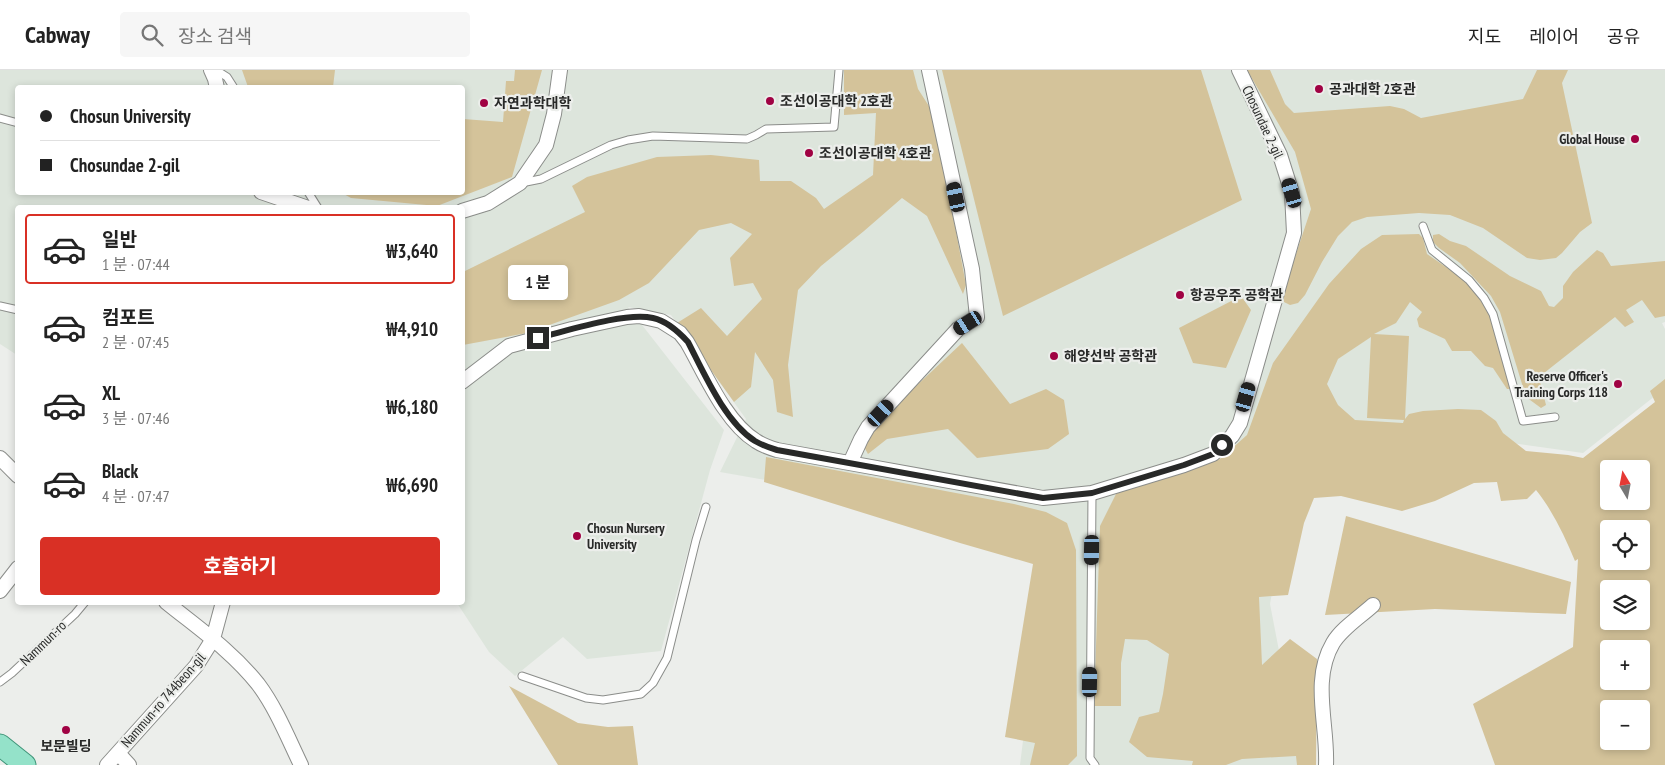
<!DOCTYPE html>
<html lang="ko">
<head>
<meta charset="utf-8">
<style>
  :root { --surface:#fff; --page:#f6f6f6; --text:#222; --muted:#767676; --line:#e0e0e0; --accent:#d93025 }
  body { margin:0; font-family:"PT Sans Narrow","Noto Sans KR",sans-serif; background:var(--page); color:var(--text); height:100vh; display:flex; flex-direction:column; font-size:19px; white-space:nowrap }
  * { box-sizing:border-box; margin:0 }
  p { font-size:16px; color:var(--muted) }
  .icon { flex:none; width:28px; height:28px; fill:none; stroke:currentColor; stroke-width:2; stroke-linecap:round; stroke-linejoin:round }
  .map { position:relative; flex:1; overflow:hidden }
  .drawer { position:absolute; left:15px; top:135px; width:450px; height:400px; display:flex; flex-direction:column; background:var(--surface); border-radius:5px; box-shadow:0 2px 8px #0003 }
  .drawer>* { flex:none }
  .guide { position:absolute; left:15px; top:15px; width:450px; height:110px; border-radius:5px; box-shadow:0 2px 8px #0003; display:grid; align-content:center; height:110px; padding:0 25px; background:var(--surface) }
  .needle { width:32px; rotate:350deg }
  .fabs { position:absolute; left:1600px; top:390px; display:grid; gap:10px }
  .fabs a { display:grid; place-items:center; width:50px; height:50px; border-radius:5px; background:var(--surface); box-shadow:0 2px 8px #0003; font-size:25px }
  .end { position:absolute; width:22px; height:22px; margin:-11px; border:6px solid #282928; background:#fff; box-shadow:0 0 0 2px #fff }
  .from { border-radius:50% }
  .bubble { position:absolute; height:35px; border-radius:5px; background:var(--surface); box-shadow:0 2px 8px #0003; font-size:16px; font-weight:700; line-height:35px; text-align:center }
  .car { position:absolute; width:15px; height:30px; margin:-15px -8px; border-radius:6px; box-shadow:0 0 4px 1px #0007; background:linear-gradient(#222 24%,#8ab4d8 0 40%,#222 0 76%,#8ab4d8 0 86%,#222 0) }
  .guide b { display:flex; align-items:center; gap:18px; height:48px; font-size:19px }
  .guide b+b { border-top:1px solid var(--line) }
  .guide i { width:12px; height:12px; background:var(--text) }
  ul { padding:9px 0 0; list-style:none }
  li { display:flex; align-items:center; gap:15px; height:70px; margin:0 10px 8px; padding:0 15px; border:2px solid transparent; border-radius:5px }
  li div { flex:1 }
  li b { display:block; font-size:19px }
  li em { font-style:normal; font-weight:700 }
  li.selected { border-color:var(--accent) }
  li>.icon { width:45px; height:45px; stroke-width:1.5 }
  .primary-button { display:flex; gap:10px; margin-top:auto; padding:10px 25px }
  .primary-button a { flex:1; height:58px; border-radius:5px; background:var(--accent); color:#fff; font-size:20px; font-weight:700; line-height:58px; text-align:center }
  header { display:flex; align-items:center; gap:30px; box-sizing:border-box; height:70px; padding:0 25px; background:var(--surface); border-bottom:1px solid var(--line) }
  header strong { font-size:24px }
  nav { display:flex; gap:28px; margin-inline-start:auto; font-size:18px }
  .search { width:350px; height:45px; background:var(--page); display:flex; align-items:center; gap:12px; box-sizing:border-box; padding:0 18px; border-radius:5px; color:var(--muted); font-size:19px }
  .map>svg:first-child { display:block }
</style>
</head>
<body>
<header>
<strong>Cabway</strong>
<div class="search"><svg class="icon" aria-label="search" viewBox="0 0 24 24"><circle cx="10" cy="10" r="6"/><path d="M15 15l6 6"/></svg>장소 검색</div>
<nav><a>지도</a><a>레이어</a><a>공유</a></nav>
</header>
<div class="map">
<svg width="1665" height="695" viewBox="0 0 1665 695">
  <rect width="100%" height="100%" fill="#eceeeb"/>
  <path fill="#dde5dc" fill-rule="evenodd" d="M0 0H1665V252L1662 253 1665 259V318L1583 383 1362 352 1287 433 1270 534 1301 695H1020L1047 477 1037 457 720 402 746 349 671 245 628 237 724 360 710 400 661 581 587 589 563 567 515 606 489 582 457 533 462 532V138H18L17 285 0 274ZM18 18H462V122H18Z"/>
  <path fill="#d4c39a" fill-rule="evenodd" d="M242 0H335L333 17H248Z
    M515 0H542L512 107 437 136 351 128 342 123 462 122 463 49 503 52 506 11H514Z
    M844 0H913L918 19 934 44 966 215 963 224 927 146 902 128 864 161 821 196 798 220 788 295 793 347 777 342 773 310 755 282 751 317 734 332 677 253 701 238 727 266 762 229 753 213 734 216 730 188 752 164 731 153 699 160 649 213 619 230 527 263 463 275V202L585 142 572 116 587 107 657 87 711 85 759 90 760 111H791L816 128 824 139 873 105 876 43 844 45Z
    M942 0H1201L1242 130 1003 246Z
    M1247 0H1270L1285 34 1294 43 1390 36 1404 39 1421 48 1523 29 1537 0H1568L1562 13 1592 153 1580 162 1562 183 1556 188 1540 190 1527 188 1483 158 1450 145 1419 143 1367 147 1352 152 1338 166 1322 192 1305 225 1298 233 1290 235 1284 232 1282 226 1311 139 1295 82Z
    M1419 164 1423 168 1427 184 1462 208 1478 226 1491 247 1510 319H1507L1493 298 1485 296 1471 281H1452L1445 269 1419 257 1417 249 1422 242 1410 232 1396 253 1374 264 1409 266 1405 349 1409 344 1423 341 1458 339 1481 340 1496 351 1503 363 1526 381 1568 385 1583 388 1655 332 1650 321 1665 309V695H1495L1473 634 1573 577 1578 489 1575 491C1565 467 1553 441 1536 420L1527 429 1501 431 1497 412 1474 413 1435 431 1402 441 1341 426 1314 428 1304 453 1288 525 1259 527 1262 595 1290 569 1317 589 1316 695H1297L1296 686 1242 689 1226 695H1192L1193 691 1147 687 1129 672 1139 647 1159 642 1163 624 1169 584 1147 570 1125 569 1121 593V636H1094L1100 456 1117 422 1220 389 1247 365 1273 293 1329 214 1361 179 1382 165ZM1371 267 1367 348 1404 350 1403 353 1355 350 1338 335 1327 314 1338 289ZM1609 399H1641V431H1609ZM1609 459H1641V491H1609ZM1609 519H1641V551H1609ZM1609 579H1641V611H1609ZM1609 639H1641V671H1609Z
    M1439 164 1450 171 1466 176 1510 206 1541 221 1549 236 1554 237 1563 228V216L1573 202 1597 180 1603 183 1611 196 1665 191V246L1655 248 1642 230 1626 240 1634 252 1625 257 1615 247 1539 307 1546 335 1541 338 1526 327 1500 242 1491 226 1460 193 1439 178 1433 172V165Z
    M1241 226 1251 240 1226 298 1193 293 1179 258Z
    M962 273 1010 334 1046 319 1064 330 1069 364 1048 379 977 388 948 359 887 369 868 384 863 375 882 348Z
    M766 387 1014 434 1046 442 1067 453 1076 480 1077 686 1068 695H1030L1035 673 1005 667 1033 494 960 473 764 412Z
    M1346 446 1571 512 1566 544 1435 539 1325 545Z
    M509 616 578 653 608 657 633 656 638 695H558Z"/>
  <g fill="none" stroke-linecap="round" stroke-linejoin="round">
    <defs>
      <path id="service" d="M216 0 227 7 234 18
        M0 48 18 53
        M521 113 541 109 611 75 628 70 653 66 747 69 756 65 766 59 834 57 839 0
        M308 122 318 138
        M1423 156 1432 180 1469 210 1484 228 1493 244 1523 351 1555 347
        M0 236 18 240
        M1092 423 1090 688 1095 695
        M522 606 586 628 603 630 641 624 653 613 667 588 696 470 706 437
        M0 612 12 603 75 544 85 532"/>
      <path id="minor" d="M211 0 215 9 217 18
        M261 122 308 138
        M462 141 488 133 520 113 546 75 554 44 560 0
        M462 312 509 276 572 259 627 247 639 246 661 251 680 263 687 272C705 303 725 352 756 371 762 375 770 378 777 380L1043 428 1092 423 1184 395 1213 384 1232 366 1240 353 1294 163 1292 123 1280 85 1239 0
        M0 388 18 406
        M850 393 861 369 868 357 958 259 977 247 972 199 929 0
        M0 521 18 498
        M166 532C198 558 232 581 258 614 276 638 288 668 301 695
        M118 683 129 695
        M107 695 196 596 213 569 223 532
        M1326 695C1328 655 1311 610 1333 573 1342 558 1360 547 1373 535"/>
      <path id="primary" d="M0 675 25 695"/>
    </defs>
    <use href="#service" stroke="#8b8d8a" stroke-width="9"/>
    <use href="#minor" stroke="#8b8d8a" stroke-width="16"/>
    <use href="#primary" stroke="#409579" stroke-width="23"/>
    <use href="#service" stroke="#fff" stroke-width="7"/>
    <use href="#minor" stroke="#fff" stroke-width="14"/>
    <use href="#primary" stroke="#94e2c9" stroke-width="21"/>
  </g>
  <g fill="none" stroke-linecap="round" stroke-linejoin="round">
    <path stroke="#282928" stroke-width="6" d="M538 268C567 261 624 242 653 248 667 251 678 261 688 272 704 303 725 352 755 371 762 375 770 378 777 380L1043 428 1092 423 1184 395 1213 384 1222 375"/>
  </g>
  <g fill="#a00243" stroke="#eceeeb" stroke-width="2">
    <circle cx="1319" cy="19" r="5"/>
    <circle cx="770" cy="31" r="5"/>
    <circle cx="484" cy="33" r="5"/>
    <circle cx="1635" cy="69" r="5"/>
    <circle cx="809" cy="83" r="5"/>
    <circle cx="1180" cy="225" r="5"/>
    <circle cx="1054" cy="286" r="5"/>
    <circle cx="1618" cy="314" r="5"/>
    <circle cx="577" cy="466" r="5"/>
    <circle cx="66" cy="660" r="5"/>
  </g>
  <g text-anchor="middle" dominant-baseline="central" stroke-width="4.5" stroke-linejoin="round" paint-order="stroke">
    <g font-size="14" font-weight="bold" fill="#282928" stroke="#eceeeb" text-anchor="start">
      <text x="1329" y="19">공과대학 2호관</text>
      <text x="780" y="31">조선이공대학 2호관</text>
      <text x="494" y="33">자연과학대학</text>
      <text x="1625" y="69" text-anchor="end">Global House</text>
      <text x="819" y="83">조선이공대학 4호관</text>
      <text x="1190" y="225">항공우주 공학관</text>
      <text x="1064" y="286">해양선박 공학관</text>
      <text x="1608" y="306" text-anchor="end">Reserve Officer's<tspan x="1608" dy="16">Training Corps 118</tspan></text>
      <text x="587" y="458">Chosun Nursery<tspan x="587" dy="16">University</tspan></text>
      <text x="66" y="676" text-anchor="middle">보문빌딩</text>
    </g>
    <g font-size="14" fill="#282928" stroke="#eceeeb">
      <text transform="translate(1263 52) rotate(65)">Chosundae 2-gil</text>
      <text transform="translate(43 573) rotate(-44)">Nammun-ro</text>
      <text transform="translate(163 630) rotate(-49)">Nammun-ro 744beon-gil</text>
    </g>
  </g>
</svg>
<div class="fabs">
<a><svg class="needle" viewBox="-14 -14 28 28"><path d="M0-13l5 13h-10z" fill="#e53935"/><path d="M0 13l5-13h-10z" fill="#767676"/></svg></a>
<a><svg class="icon" aria-label="locate" viewBox="0 0 24 24"><circle cx="12" cy="12" r="6"/><path d="M12 2v4M12 18v4M2 12h4M18 12h4"/></svg></a>
<a><svg class="icon" aria-label="layers" viewBox="0 0 24 24"><path d="M12 4l9 5-9 5-9-5zM3 14l9 5 9-5"/></svg></a>
<a>+</a>
<a>−</a>
</div>
<i class="end from" style="left:1222px;top:375px"></i>
<i class="end" style="left:538px;top:268px"></i>
<div class="bubble" style="left:508px;top:195px;width:60px">1 분</div>
<i class="car" style="left:1292px;top:123px;rotate:343deg"></i>
<i class="car" style="left:956px;top:127px;rotate:348deg"></i>
<i class="car" style="left:968px;top:253px;rotate:238deg"></i>
<i class="car" style="left:1246px;top:327px;rotate:16deg"></i>
<i class="car" style="left:881px;top:343px;rotate:43deg"></i>
<i class="car" style="left:1092px;top:480px;rotate:181deg"></i>
<i class="car" style="left:1090px;top:612px;rotate:1deg"></i>
<div class="guide">
<b><i class="from"></i>Chosun University</b>
<b><i></i>Chosundae 2-gil</b>
</div>
<section class="drawer">
<ul>
<li class="selected"><svg class="icon" aria-label="car" viewBox="0 0 24 24"><path d="M5 17H2v-5l4-1 3-4h7l3 4 3 1v5h-3M9 17h6M6 11h13"/><circle cx="7" cy="17" r="2"/><circle cx="17" cy="17" r="2"/></svg><div><b>일반</b><p>1 분 · 07:44</p></div><em>₩3,640</em></li>
<li><svg class="icon" aria-label="car" viewBox="0 0 24 24"><path d="M5 17H2v-5l4-1 3-4h7l3 4 3 1v5h-3M9 17h6M6 11h13"/><circle cx="7" cy="17" r="2"/><circle cx="17" cy="17" r="2"/></svg><div><b>컴포트</b><p>2 분 · 07:45</p></div><em>₩4,910</em></li>
<li><svg class="icon" aria-label="car" viewBox="0 0 24 24"><path d="M5 17H2v-5l4-1 3-4h7l3 4 3 1v5h-3M9 17h6M6 11h13"/><circle cx="7" cy="17" r="2"/><circle cx="17" cy="17" r="2"/></svg><div><b>XL</b><p>3 분 · 07:46</p></div><em>₩6,180</em></li>
<li><svg class="icon" aria-label="car" viewBox="0 0 24 24"><path d="M5 17H2v-5l4-1 3-4h7l3 4 3 1v5h-3M9 17h6M6 11h13"/><circle cx="7" cy="17" r="2"/><circle cx="17" cy="17" r="2"/></svg><div><b>Black</b><p>4 분 · 07:47</p></div><em>₩6,690</em></li>
</ul>
<div class="primary-button"><a>호출하기</a></div>
</section>
</div>
</body>
</html>
